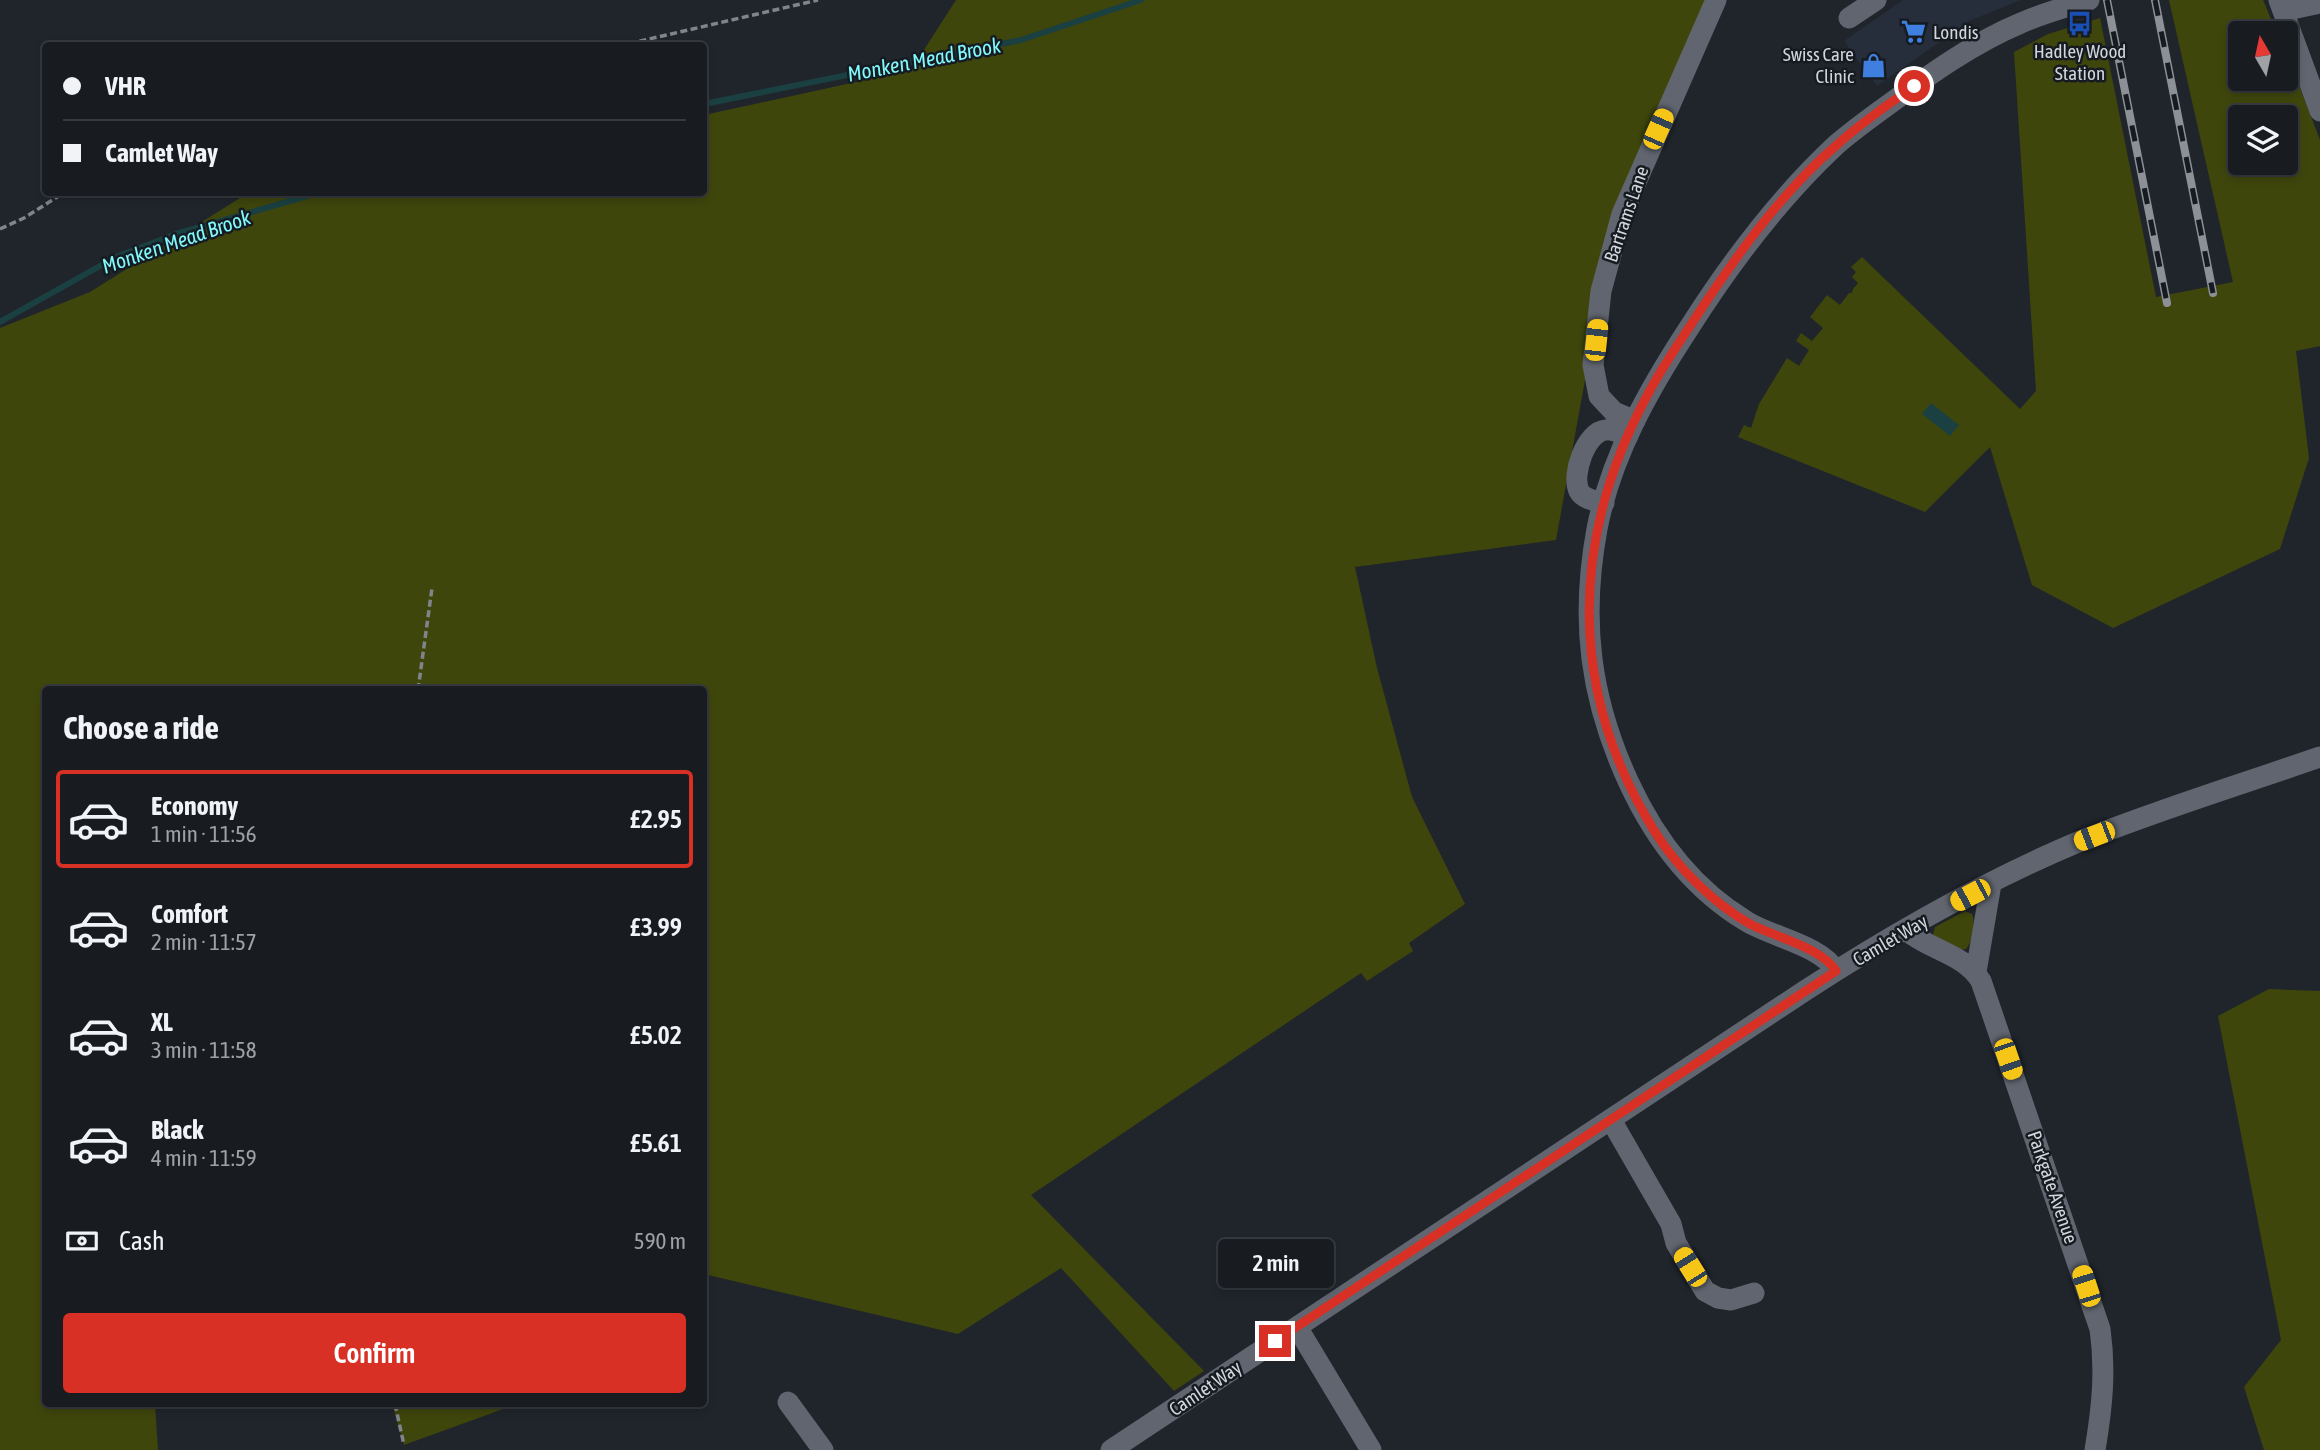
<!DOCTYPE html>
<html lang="en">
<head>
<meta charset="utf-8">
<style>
  :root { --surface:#181c21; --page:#21252a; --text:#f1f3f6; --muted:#9fa1a5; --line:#363a3f; --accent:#d93025 }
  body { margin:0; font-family:"Asap Condensed",sans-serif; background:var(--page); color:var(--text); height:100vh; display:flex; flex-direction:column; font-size:26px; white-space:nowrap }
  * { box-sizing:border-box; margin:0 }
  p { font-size:23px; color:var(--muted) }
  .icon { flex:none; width:38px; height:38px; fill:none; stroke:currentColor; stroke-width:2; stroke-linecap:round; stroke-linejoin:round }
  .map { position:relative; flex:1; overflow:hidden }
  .panel { position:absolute; left:42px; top:686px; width:665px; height:721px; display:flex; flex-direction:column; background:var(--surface); border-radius:7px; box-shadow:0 4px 10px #0003,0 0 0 2px var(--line) }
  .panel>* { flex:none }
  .top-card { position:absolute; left:42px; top:42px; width:665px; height:154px; border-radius:7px; box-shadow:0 4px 10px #0003,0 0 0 2px var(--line); display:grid; align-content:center; height:154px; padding:0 21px; background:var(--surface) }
  .needle { width:46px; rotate:351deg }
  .buttons { position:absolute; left:2228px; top:21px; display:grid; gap:14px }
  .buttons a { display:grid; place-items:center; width:70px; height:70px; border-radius:7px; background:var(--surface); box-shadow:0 4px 10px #0003,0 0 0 2px var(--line); font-size:35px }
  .end { position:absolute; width:32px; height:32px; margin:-16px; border:9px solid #d93025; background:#fff; box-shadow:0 0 0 4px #fff }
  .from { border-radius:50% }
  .bubble { position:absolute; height:49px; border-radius:7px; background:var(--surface); box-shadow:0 4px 10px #0003,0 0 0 2px var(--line); font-size:23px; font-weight:600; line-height:49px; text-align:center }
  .car { position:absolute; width:21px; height:42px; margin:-21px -10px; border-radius:9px; box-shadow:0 0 5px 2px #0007; background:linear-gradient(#f5c518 24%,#345 0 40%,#f5c518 0 76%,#345 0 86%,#f5c518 0) }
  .top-card b { display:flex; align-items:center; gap:24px; height:66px; font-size:26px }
  .top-card b+b { border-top:2px solid var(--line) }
  .top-card i { width:18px; height:18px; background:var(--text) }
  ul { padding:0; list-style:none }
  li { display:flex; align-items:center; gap:21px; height:98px; margin:0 14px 10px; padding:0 7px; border:4px solid transparent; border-radius:7px }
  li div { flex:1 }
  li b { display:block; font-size:26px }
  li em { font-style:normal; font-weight:600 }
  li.active { border-color:var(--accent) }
  li>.icon { width:63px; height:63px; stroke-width:1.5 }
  h2 { padding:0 21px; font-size:32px; line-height:84px }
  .pay { display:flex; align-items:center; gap:18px; height:77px; padding:0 21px; font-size:26px }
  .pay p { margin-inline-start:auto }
  .primary-button { display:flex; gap:14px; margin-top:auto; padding:14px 21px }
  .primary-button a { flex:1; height:80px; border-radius:7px; background:var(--accent); color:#fff; font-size:28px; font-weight:600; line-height:80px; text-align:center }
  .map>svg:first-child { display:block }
</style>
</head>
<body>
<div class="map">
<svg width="2320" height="1450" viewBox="0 0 2320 1450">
  <rect width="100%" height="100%" fill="#20252c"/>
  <path fill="#262e3b" d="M1903 0H2021L1969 21 1877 86 1844 41Z"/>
  <path fill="#3f460c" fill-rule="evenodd" d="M956 0H1706L1616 209 1556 540 1355 567 1377 668 1412 797 1465 904 1409 943 1413 951 1367 981 1361 973 1031 1195 1204 1371 1174 1391 1061 1268 958 1334 704 1274V690H46V1404H155L158 1450H0V328L90 292 248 193 704 192V115L911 70Z
    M2169 0H2263L2277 33H2240V79H2286V52L2320 140V346L2296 351 2309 458 2280 549 2113 628 2032 585 1990 447 1925 512 1738 437 1744 425 1751 428 1759 404 1787 358 1799 366 1809 350 1796 341 1801 333 1812 341 1823 328 1810 317 1827 295 1840 305 1849 293H1852L1853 289 1858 283 1852 277 1856 272 1851 267 1862 257 2020 409 2036 391 2014 52 2048 34 2100 18 2156 297 2233 282ZM2240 117H2286V163H2240Z
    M1965 911 1972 914C1976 924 1973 941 1966 949L1959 950 1933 935 1935 927Z
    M2269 989 2320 991V1450H2264L2244 1387 2281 1340 2218 1016Z
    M392 1404H517L404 1445Z"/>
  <path fill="#1a4041" d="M1931 403 1959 425 1950 436 1922 414Z"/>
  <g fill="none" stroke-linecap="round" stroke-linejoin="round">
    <path stroke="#1a4041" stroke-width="6" d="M704 104 1021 40 1141 0
      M0 322 116 257 176 234 321 192"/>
    <path stroke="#80848b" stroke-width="3.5" stroke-dasharray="7 3.5" stroke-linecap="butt" d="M619 46 818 0
      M0 229 24 218 65 192
      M418 690 432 588
      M395 1404 404 1445"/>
    <path stroke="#60656f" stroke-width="21" d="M2279 0 2320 111
      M2283 11 2320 3
      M1849 18 1876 0
      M1635 421 1614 412 1599 396 1593 365 1601 291 1622 214 1716 0
      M1604 503C1596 501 1583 499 1579 491 1571 475 1586 431 1606 430 1613 429 1621 434 1628 436
      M1906 930C1929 950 1965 954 1981 981L2100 1329C2106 1371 2102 1408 2095 1450
      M1836 971C1821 945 1771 937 1746 921 1693 889 1655 839 1629 783 1590 699 1580 621 1597 529 1611 456 1649 389 1689 328 1731 262 1778 199 1836 145 1852 131 1870 118 1888 105 1929 75 1973 43 2021 23 2043 13 2066 7 2089 0
      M1976 972 1991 884
      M1611 1120 1671 1224 1676 1243 1705 1291 1718 1298 1731 1300 1754 1293
      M1297 1327 1371 1450
      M788 1402 823 1450
      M1111 1450 1806 990C1891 935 1985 881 2078 842 2157 810 2239 785 2320 757"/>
    <defs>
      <path id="rail" d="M2107 0 2167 303
        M2155 0 2213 293"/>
    </defs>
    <use href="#rail" stroke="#8d9197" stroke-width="8"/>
    <use href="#rail" stroke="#161b22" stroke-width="5" stroke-dasharray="16" stroke-linecap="butt"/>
  </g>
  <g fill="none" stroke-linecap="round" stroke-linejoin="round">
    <path stroke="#d93025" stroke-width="9" d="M1275 1341 1836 971C1821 947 1775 937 1750 924 1713 903 1677 867 1655 832 1567 691 1570 538 1648 394 1661 369 1677 346 1692 323 1734 259 1780 193 1839 143 1862 122 1889 104 1914 86"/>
  </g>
  <defs>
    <symbol id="bus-bare" viewBox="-9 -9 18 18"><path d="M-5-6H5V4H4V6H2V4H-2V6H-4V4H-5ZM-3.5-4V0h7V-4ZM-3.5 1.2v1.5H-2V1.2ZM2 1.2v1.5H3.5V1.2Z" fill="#1a4fb4" stroke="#161b22" stroke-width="2.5" paint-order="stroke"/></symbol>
    <symbol id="supermarket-bare" viewBox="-9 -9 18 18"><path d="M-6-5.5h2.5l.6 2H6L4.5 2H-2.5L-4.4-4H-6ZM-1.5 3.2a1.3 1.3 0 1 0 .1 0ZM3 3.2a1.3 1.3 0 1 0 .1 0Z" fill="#3f7fe0" stroke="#161b22" stroke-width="2.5" paint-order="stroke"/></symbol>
    <symbol id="shop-bare" viewBox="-9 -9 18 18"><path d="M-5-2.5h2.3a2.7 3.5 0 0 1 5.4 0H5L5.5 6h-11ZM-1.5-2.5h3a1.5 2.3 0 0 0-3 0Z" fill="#3f7fe0" stroke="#161b22" stroke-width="2.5" paint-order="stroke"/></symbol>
  </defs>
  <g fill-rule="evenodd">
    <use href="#bus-bare" x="2062" y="6" width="35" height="35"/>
    <use href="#supermarket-bare" x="1896" y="14" width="35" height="35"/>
    <use href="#shop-bare" x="1856" y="48" width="35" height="35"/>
  </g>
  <g text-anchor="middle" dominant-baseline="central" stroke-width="5" stroke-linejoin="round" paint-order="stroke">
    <g font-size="19" fill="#d2d5db" stroke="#161b22" text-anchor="start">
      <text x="1933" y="32">Londis</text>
      <text x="2080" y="51" text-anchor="middle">Hadley Wood<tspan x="2080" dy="22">Station</tspan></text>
      <text x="1854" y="54" text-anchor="end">Swiss Care<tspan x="1854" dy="22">Clinic</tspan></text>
    </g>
    <g font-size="19" fill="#d2d5db" stroke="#161b22">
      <text transform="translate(1626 214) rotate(-71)">Bartrams Lane</text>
      <text transform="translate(1890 940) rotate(-30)">Camlet Way</text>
      <text transform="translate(2053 1187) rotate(71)">Parkgate Avenue</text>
      <text transform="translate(1205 1388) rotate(-34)">Camlet Way</text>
    </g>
    <g font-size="21" font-style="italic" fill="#80fafd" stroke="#161b22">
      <text transform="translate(924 59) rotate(-11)">Monken Mead Brook</text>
      <text transform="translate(176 241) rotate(-19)">Monken Mead Brook</text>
    </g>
  </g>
</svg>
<div class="buttons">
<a><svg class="needle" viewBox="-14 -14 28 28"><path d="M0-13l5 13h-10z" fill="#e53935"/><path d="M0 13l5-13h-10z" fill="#9fa1a5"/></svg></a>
<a><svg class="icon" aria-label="layers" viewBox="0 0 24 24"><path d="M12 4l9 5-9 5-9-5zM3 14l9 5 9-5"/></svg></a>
</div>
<i class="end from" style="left:1914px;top:86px"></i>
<i class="end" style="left:1275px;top:1341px"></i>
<div class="bubble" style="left:1218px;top:1239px;width:116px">2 min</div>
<i class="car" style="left:1658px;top:129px;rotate:24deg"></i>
<i class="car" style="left:1596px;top:340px;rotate:6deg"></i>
<i class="car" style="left:2094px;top:836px;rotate:249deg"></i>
<i class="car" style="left:1970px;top:895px;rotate:242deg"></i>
<i class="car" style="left:2008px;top:1059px;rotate:161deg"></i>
<i class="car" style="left:1690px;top:1267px;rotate:328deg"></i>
<i class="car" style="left:2086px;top:1286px;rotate:342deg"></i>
<div class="top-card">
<b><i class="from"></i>VHR</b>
<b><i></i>Camlet Way</b>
</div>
<section class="panel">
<h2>Choose a ride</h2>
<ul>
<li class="active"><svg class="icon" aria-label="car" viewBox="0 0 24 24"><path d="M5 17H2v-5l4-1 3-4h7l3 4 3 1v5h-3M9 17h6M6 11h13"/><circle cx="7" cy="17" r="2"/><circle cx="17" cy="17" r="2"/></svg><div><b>Economy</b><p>1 min · 11:56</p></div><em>£2.95</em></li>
<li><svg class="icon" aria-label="car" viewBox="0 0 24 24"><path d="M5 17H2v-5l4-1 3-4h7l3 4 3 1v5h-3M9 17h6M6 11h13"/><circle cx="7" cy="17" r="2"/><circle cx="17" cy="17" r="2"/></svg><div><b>Comfort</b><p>2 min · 11:57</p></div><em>£3.99</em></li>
<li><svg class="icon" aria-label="car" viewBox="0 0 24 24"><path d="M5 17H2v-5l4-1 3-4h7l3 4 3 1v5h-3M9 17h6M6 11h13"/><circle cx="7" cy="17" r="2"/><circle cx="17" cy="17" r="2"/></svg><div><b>XL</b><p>3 min · 11:58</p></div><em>£5.02</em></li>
<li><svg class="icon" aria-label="car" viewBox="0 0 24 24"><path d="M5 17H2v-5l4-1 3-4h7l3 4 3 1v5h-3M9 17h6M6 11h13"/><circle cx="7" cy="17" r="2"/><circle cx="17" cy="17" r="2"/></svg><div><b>Black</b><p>4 min · 11:59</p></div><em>£5.61</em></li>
</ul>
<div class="pay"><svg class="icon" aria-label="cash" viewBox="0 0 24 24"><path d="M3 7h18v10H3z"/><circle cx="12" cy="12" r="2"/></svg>Cash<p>590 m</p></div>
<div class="primary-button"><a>Confirm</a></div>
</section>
</div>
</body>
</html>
